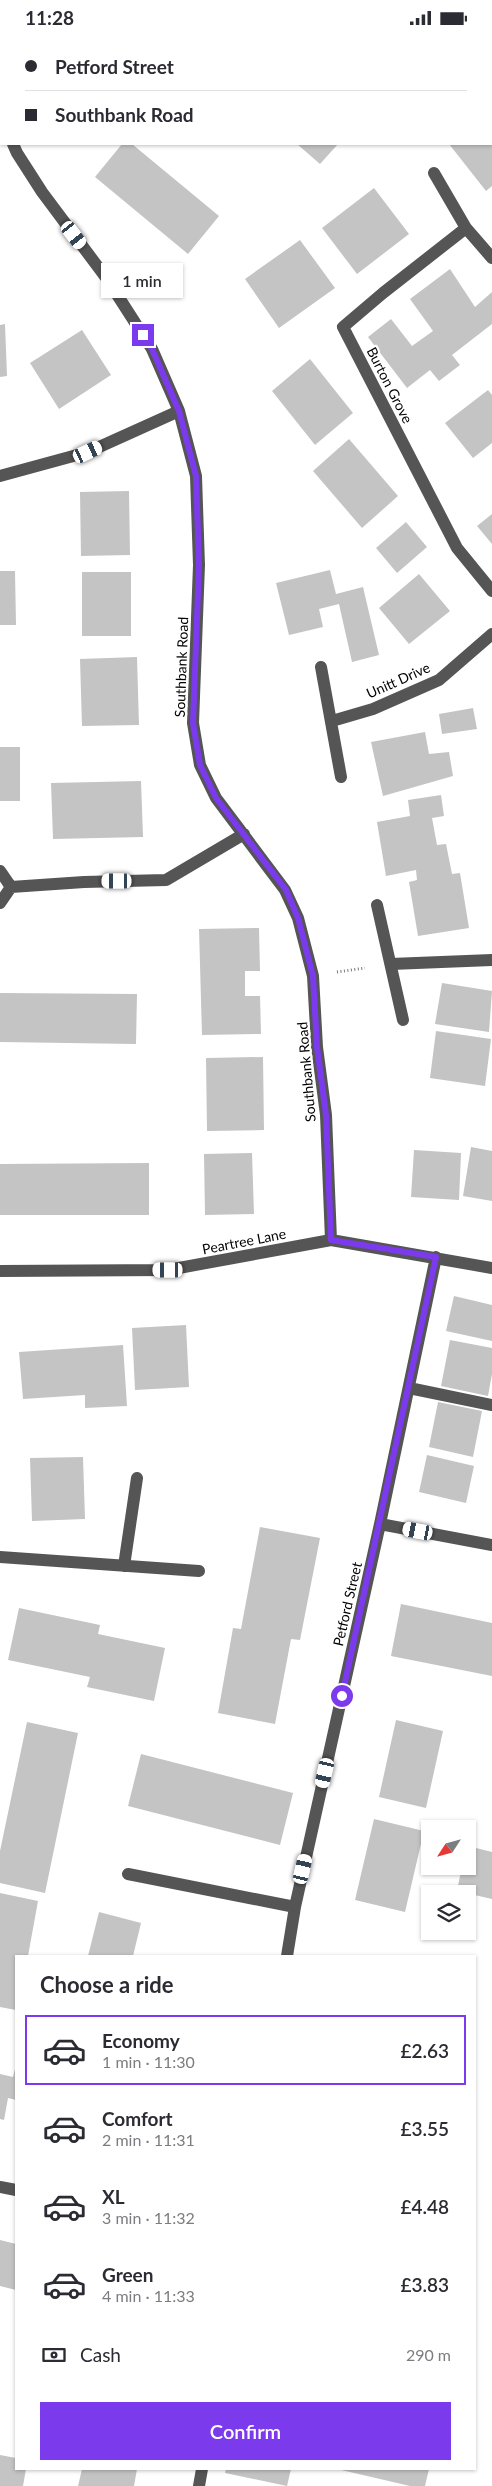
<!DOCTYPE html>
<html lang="en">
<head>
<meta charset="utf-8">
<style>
  :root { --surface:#fff; --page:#f2f2f3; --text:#2b2b33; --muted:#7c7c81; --line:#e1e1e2; --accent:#7c3aed }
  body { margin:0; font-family:Lato,sans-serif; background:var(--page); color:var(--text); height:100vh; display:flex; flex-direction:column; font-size:19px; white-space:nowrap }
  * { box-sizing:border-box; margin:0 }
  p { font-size:16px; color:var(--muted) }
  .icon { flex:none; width:28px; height:28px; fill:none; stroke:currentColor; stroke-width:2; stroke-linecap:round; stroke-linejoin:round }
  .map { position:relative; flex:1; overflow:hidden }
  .sheet { position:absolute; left:15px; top:1920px; width:461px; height:515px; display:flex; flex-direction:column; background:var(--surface); border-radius:0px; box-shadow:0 1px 4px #0004 }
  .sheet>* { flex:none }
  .top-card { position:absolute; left:0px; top:0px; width:492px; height:110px; box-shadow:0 1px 4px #0004; display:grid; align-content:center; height:110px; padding:0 25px; background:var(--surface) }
  .needle { width:32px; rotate:234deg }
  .buttons { position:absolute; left:421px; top:1785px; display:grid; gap:10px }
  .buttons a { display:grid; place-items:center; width:55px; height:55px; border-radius:0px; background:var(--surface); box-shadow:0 1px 4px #0004; font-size:25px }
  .end { position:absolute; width:22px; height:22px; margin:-11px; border:6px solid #7c3aed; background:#fff; box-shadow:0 0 0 2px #fff }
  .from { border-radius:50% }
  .bubble { position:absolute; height:35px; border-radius:0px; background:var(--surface); box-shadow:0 1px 4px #0004; font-size:16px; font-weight:600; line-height:35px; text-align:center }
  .car { position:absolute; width:15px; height:30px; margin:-15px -8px; border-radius:6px; box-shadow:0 0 4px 1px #0007; background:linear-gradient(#fff 24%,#345 0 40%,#fff 0 76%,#345 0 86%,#fff 0) }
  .top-card b { display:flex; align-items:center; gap:18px; height:48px; font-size:19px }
  .top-card b+b { border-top:1px solid var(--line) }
  .top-card i { width:12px; height:12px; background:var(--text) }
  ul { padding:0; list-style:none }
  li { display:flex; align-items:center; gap:15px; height:70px; margin:0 10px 8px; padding:0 15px; border:2px solid transparent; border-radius:0px }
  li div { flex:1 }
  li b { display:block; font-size:19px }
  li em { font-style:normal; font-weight:600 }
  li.current { border-color:var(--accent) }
  li>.icon { width:45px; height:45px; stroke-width:1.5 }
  h2 { padding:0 25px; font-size:22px; line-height:60px }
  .pay { display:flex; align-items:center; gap:12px; height:55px; padding:0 25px; font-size:19px }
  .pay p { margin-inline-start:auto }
  .action { display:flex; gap:10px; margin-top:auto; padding:10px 25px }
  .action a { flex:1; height:58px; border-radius:0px; background:var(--accent); color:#fff; font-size:20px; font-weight:600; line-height:58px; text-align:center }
  .status { display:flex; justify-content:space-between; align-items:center; height:35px; padding:0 25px; background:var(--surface); direction:ltr }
  .status svg { height:14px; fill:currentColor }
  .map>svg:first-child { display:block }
</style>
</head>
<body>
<div class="status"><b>11:28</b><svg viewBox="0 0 49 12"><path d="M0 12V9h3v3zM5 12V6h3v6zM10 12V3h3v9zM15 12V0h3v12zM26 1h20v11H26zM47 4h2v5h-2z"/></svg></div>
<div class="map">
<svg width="492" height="2451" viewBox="0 0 492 2451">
  <rect width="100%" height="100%" fill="#fff"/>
  <path fill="#c4c4c4" d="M122 109H132L219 181 188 219 95 142Z
    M297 109H338L320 129Z
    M449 109H492V151L486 156Z
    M374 153 409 199 357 239 322 193Z
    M300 205 335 253 279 293 245 244Z
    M450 234 475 272 492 257V289L452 320 460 330 439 346 430 335 407 353 368 302 391 284 412 311 433 296 410 264Z
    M5 289 7 341 0 342V290Z
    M82 295 111 340 59 374 30 328Z
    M310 324 353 378 315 410 272 356Z
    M488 355 492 360V408L473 423 445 388Z
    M349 404 398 461 362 493 313 436Z
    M129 456 130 520 81 521 80 457Z
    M492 479V509L477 491Z
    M406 487 427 512 397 538 376 513Z
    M330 535 336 559 363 552 379 620 352 627 339 569 319 574 323 592 289 600 276 548Z
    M0 536H15L16 590H0Z
    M82 537H131V601H82Z
    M419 539 450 576 409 609 379 573Z
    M137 622 139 690 82 691 80 624Z
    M473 673 477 694 442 699 439 679Z
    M425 697 429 719 449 717 453 741 383 761 371 707Z
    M0 712H20V766H0Z
    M141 746 143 802 53 804 51 748Z
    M441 760 444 781 432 783 437 810 446 809 452 839 460 838 469 893 418 901 409 847 417 845 416 835 386 841 377 787 410 781 408 765Z
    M259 893 260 936H245V961H260L261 999 202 1000 199 894Z
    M442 948 492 956 489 997 435 989Z
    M0 958 137 959 136 1009 0 1007Z
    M436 996 491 1004 485 1051 430 1043Z
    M263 1022 264 1095 207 1096 206 1023Z
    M471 1112 492 1116V1166L463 1161Z
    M414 1115 461 1118 459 1165 411 1162Z
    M252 1118 254 1179 205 1180 204 1119Z
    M149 1128V1180H0V1129Z
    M454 1261 492 1270V1306L446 1296Z
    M186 1290 189 1352 135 1355 132 1293Z
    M450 1305 492 1313V1339L488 1361 441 1351Z
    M123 1310 127 1371 85 1373V1360L23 1364 19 1317Z
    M438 1367 482 1376 473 1422 429 1412Z
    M427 1420 474 1431 466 1468 419 1457Z
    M83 1422 85 1484 32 1486 30 1423Z
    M260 1492 320 1503 300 1605 291 1604 275 1689 218 1678 233 1593 241 1594Z
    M401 1569 492 1588V1641L391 1621Z
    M19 1573 100 1590 98 1599 165 1613 154 1666 87 1652 90 1642 8 1625Z
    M396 1685 443 1696 426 1773 379 1762Z
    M27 1687 78 1698 45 1858 0 1848V1816Z
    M141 1719 293 1758 280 1810 128 1771Z
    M374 1784 424 1796 405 1877 355 1865Z
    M468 1811 492 1817V1864L457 1856 462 1831H468Z
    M0 1858 38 1866 28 1921H16V1975L0 1972Z
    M99 1877 141 1888 133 1921H88Z
    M16 2030V2065L8 2063 4 2085 0 2084V2039L13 2042Z
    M0 2205 16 2209V2255L0 2251Z
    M0 2420 16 2423V2434H26L23 2451H0Z
    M82 2434H137L134 2451H78Z
    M226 2434H291L287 2451 225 2438Z
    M337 2434H429L425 2451H410Z"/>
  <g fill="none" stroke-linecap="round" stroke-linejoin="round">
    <path stroke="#777" stroke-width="3" stroke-dasharray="1 2.5" stroke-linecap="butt" d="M337 937 365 933"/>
    <path stroke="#555" stroke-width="12" d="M16 1 17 0
      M0 2H1
      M13 109 17 118 42 157 107 244 152 314 179 376 196 441 199 530 193 688 200 730 216 763 285 855 298 883 313 941 317 1012 326 1080 331 1205
      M434 138 466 193 492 223
      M466 193 383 258 343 292 457 513 492 556
      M0 441 88 417 179 376
      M321 632 341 742
      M332 686 373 674 439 645 492 599
      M0 836 11 852
      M11 852 84 847 166 845 244 799
      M0 868 11 852
      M377 870 403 985
      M391 929 492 925
      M0 1236 168 1235 331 1205 492 1233
      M409 1353 492 1370
      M380 1489 492 1510
      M0 1522 199 1536
      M124 1531 137 1443
      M128 1839 295 1872
      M287 1921 295 1872 380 1489 436 1222
      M0 2152 16 2155
      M199 2451 202 2434"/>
  </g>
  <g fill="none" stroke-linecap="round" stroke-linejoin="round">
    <path stroke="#7c3aed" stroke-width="6" d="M143 300 152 314 179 376 196 441 199 530 193 688 200 730 216 763 286 855 298 883 313 941 317 1012 326 1080 331 1205 436 1222 342 1661"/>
  </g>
  <g text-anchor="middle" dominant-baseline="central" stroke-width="4.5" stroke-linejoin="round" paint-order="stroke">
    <g font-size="14" fill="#000" stroke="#fff">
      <text transform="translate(390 350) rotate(63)">Burton Grove</text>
      <text transform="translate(181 632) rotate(-88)">Southbank Road</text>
      <text transform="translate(398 645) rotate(-24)">Unitt Drive</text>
      <text transform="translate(306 1037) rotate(-95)">Southbank Road</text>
      <text transform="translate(244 1206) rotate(-11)">Peartree Lane</text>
      <text transform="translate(347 1569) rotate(-77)">Petford Street</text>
    </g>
  </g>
</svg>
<div class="buttons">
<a><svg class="needle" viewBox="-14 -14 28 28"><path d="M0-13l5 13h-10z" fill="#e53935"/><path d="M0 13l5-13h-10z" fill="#7c7c81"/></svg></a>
<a><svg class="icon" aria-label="layers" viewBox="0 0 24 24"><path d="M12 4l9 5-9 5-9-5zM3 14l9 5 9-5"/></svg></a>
</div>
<i class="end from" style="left:342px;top:1661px"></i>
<i class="end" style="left:143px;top:300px"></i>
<div class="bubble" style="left:101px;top:228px;width:82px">1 min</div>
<i class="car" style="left:74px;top:200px;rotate:143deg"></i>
<i class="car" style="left:88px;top:417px;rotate:65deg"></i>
<i class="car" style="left:117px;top:846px;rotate:270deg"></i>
<i class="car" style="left:168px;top:1235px;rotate:270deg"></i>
<i class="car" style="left:418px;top:1496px;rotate:281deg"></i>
<i class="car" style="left:325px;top:1738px;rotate:193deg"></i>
<i class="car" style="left:303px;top:1834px;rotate:13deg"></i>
<div class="top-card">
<b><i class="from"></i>Petford Street</b>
<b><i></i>Southbank Road</b>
</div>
<section class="sheet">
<h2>Choose a ride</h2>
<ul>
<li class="current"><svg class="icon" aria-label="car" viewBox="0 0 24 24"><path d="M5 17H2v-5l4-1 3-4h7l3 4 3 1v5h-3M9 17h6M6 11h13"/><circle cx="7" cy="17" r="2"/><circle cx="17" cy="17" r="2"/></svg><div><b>Economy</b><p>1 min · 11:30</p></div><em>£2.63</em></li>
<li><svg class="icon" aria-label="car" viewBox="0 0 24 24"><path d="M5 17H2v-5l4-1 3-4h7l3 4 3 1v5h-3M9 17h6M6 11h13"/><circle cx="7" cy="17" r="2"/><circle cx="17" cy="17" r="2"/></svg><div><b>Comfort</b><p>2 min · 11:31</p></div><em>£3.55</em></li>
<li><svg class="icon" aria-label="car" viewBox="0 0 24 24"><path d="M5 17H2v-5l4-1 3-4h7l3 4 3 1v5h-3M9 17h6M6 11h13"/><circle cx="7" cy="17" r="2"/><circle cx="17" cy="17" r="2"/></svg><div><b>XL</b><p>3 min · 11:32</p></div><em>£4.48</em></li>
<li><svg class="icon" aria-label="car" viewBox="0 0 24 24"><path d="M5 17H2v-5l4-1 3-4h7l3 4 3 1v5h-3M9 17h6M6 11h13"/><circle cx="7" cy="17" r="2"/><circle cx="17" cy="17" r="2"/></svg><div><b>Green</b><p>4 min · 11:33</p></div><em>£3.83</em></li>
</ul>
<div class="pay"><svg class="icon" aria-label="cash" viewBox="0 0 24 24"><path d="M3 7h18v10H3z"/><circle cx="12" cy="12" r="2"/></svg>Cash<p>290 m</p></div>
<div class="action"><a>Confirm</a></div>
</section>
</div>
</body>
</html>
